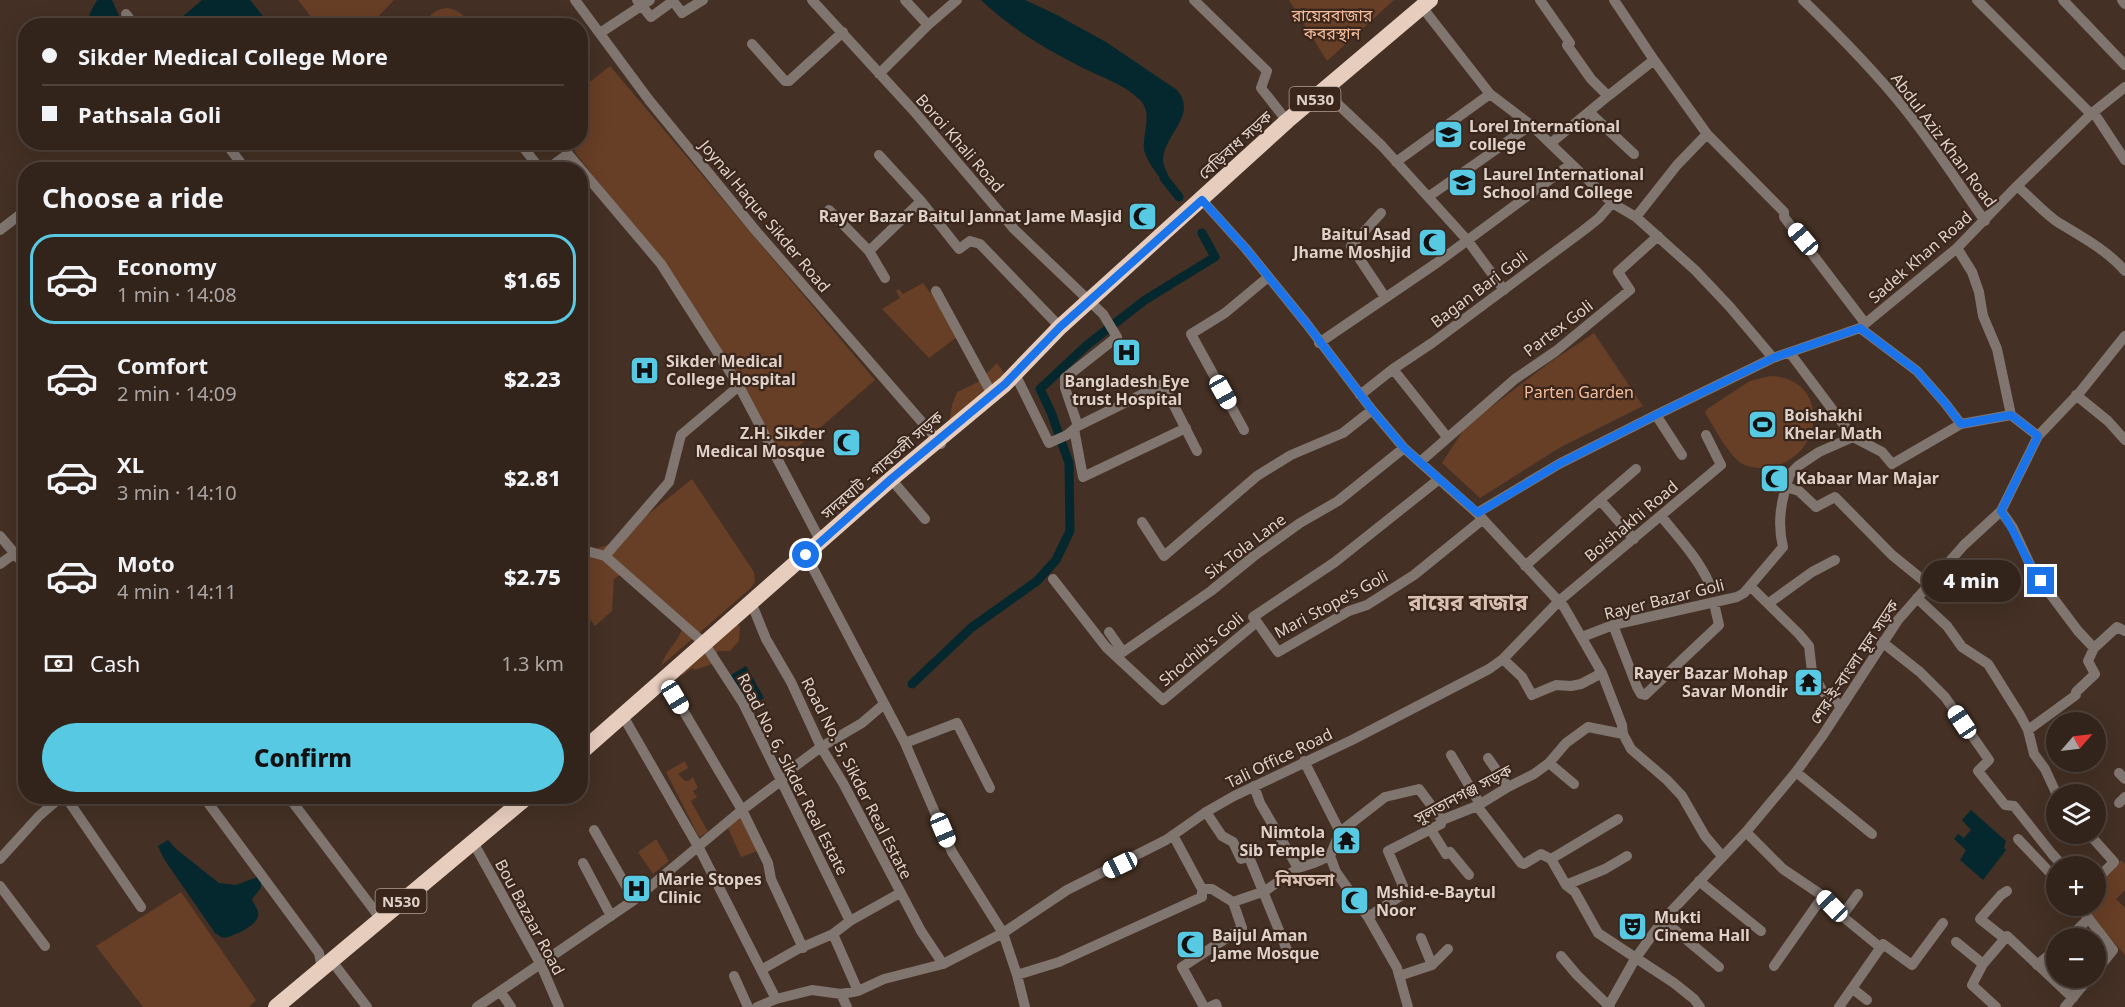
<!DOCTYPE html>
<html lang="en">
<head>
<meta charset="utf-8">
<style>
  :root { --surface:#33241b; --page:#3e3028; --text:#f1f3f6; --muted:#a9a4a3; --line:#4e413a; --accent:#58c9e3 }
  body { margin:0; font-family:"Noto Sans","Noto Sans Bengali",sans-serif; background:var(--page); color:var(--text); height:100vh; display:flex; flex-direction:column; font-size:22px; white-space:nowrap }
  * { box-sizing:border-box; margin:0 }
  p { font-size:20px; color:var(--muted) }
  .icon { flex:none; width:33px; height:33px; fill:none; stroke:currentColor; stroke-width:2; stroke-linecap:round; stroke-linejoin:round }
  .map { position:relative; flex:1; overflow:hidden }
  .panel { position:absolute; left:18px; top:162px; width:570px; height:642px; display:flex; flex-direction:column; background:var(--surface); border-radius:24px; box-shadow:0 6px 24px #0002,0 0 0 2px var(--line) }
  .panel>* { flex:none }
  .banner { position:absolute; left:18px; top:18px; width:570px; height:132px; border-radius:24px; box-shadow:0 6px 24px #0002,0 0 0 2px var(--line); display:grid; align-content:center; height:132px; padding:0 24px; background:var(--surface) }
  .needle { width:39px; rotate:62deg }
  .controls { position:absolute; left:2046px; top:712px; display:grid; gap:12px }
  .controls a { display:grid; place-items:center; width:60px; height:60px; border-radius:50%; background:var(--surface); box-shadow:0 6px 24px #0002,0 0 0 2px var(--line); font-size:30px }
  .end { position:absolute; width:27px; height:27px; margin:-14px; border:8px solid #1a73e8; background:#fff; box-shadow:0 0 0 3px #fff }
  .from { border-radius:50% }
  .bubble { position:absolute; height:42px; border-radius:21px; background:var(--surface); box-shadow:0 6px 24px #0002,0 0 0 2px var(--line); font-size:20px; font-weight:800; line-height:42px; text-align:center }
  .car { position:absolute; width:18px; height:36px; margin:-18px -9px; border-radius:8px; box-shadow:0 0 4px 2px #0007; background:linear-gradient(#fff 24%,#345 0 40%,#fff 0 76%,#345 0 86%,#fff 0) }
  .banner b { display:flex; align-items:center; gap:21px; height:57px; font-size:22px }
  .banner b+b { border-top:2px solid var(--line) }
  .banner i { width:15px; height:15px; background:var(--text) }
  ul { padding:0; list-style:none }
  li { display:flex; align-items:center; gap:18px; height:90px; margin:0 12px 9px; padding:0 12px; border:3px solid transparent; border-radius:24px }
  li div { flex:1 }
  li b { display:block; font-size:22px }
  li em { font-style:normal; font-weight:800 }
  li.on { border-color:var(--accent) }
  li>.icon { width:54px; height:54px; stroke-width:1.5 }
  h2 { padding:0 24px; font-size:27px; line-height:72px }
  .pay { display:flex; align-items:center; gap:15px; height:66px; padding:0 24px; font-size:22px }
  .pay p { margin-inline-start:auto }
  .action { display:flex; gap:12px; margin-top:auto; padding:12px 24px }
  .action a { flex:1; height:69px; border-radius:36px; background:var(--accent); color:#111; font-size:24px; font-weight:800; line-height:69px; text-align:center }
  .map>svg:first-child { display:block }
</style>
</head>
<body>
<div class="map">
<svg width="2125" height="1007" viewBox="0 0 2125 1007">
  <rect width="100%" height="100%" fill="#443024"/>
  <path fill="#673e26" d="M298 0H394L370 25 318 26Z
    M1289 0H1394L1327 61Z
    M447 8C458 10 465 14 468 25H426C429 14 436 9 447 8Z
    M610 66 875 380 783 460 629 221 574 151 585 142 581 136V89Z
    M923 283 961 334 929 358 882 309 900 298 896 291 899 289 903 294Z
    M1594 333 1643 406 1561 447 1480 498 1442 463 1466 426 1549 363Z
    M997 363 1007 377 948 431 952 405 957 392 978 382Z
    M1770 376C1835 378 1823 466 1762 468 1753 468 1742 466 1736 459 1724 447 1715 428 1705 413L1707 409 1750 381Z
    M692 479 754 572 755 582 751 588 661 666C667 648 680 641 683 625L627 570 614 579 612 611 595 626 581 607 580 555 612 543Z
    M732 621 740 626 739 641 730 651H718L712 664 695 670 692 668 683 675 673 671Z
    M685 761 688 768 678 774 685 781H689L693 777 698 788 693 791 697 797 691 801 708 832 699 837 666 772Z
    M742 814 760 850 741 857 727 826Z
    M656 839 669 861 653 874 638 852Z
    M2121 860 2125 864V890L2116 899 2125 908V955L2082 906H2096V888Z
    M181 892 256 1000 249 1007H143L96 946Z"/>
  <path fill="#05282f" d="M97 0H112L122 22 120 25H87L90 13Z
    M202 0H250L270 25H188L182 17Z
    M981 0H1025L1055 14 1106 42 1177 90C1198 115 1165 133 1163 159 1163 169 1171 177 1171 186 1164 182 1159 177 1154 170 1150 164 1146 157 1144 150 1142 133 1153 115 1141 101 1126 85 1103 78 1085 69 1048 50 1011 29 981 0Z
    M746 666 764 698 749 707 731 675Z
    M1971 810 2006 841 2004 848 2006 850 1983 880 1960 860 1966 850 1954 839 1958 834 1964 838 1971 830 1962 820Z
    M168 840 176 849 219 883 236 885 257 877 261 882V888L252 899C253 903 257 907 258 912 261 925 235 935 225 938L221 937 215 933 164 859 158 846Z"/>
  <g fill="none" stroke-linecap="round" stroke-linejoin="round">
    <path stroke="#05282f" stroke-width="9" d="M1164 178 1179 197
      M912 684 971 628 1037 581 1056 560 1070 531 1069 463 1051 412 1040 389 1087 345 1145 300 1215 257 1202 233"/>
    <path stroke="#80756f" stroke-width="10" d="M575 0 649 100 756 231 941 444
      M637 0 651 17 673 1 682 13 703 0
      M812 0 913 110 1014 229 1103 314 1117 337 1065 378V388L1078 426
      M905 0 928 25
      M1194 0 1267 71 1261 88 1287 121
      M1540 0 1570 43 1567 45 1591 79 1608 96 1654 60
      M1614 0 1654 60 1707 134 1784 212V217L1865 323
      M1803 0C1838 34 1873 69 1904 108 1933 144 1958 183 1985 221
      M1977 0 2091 114
      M2063 0 2125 65
      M2122 0 2125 4
      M1422 7 1490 94 1531 125 1612 203 1636 217 1695 270 1730 307 1773 358
      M126 14 135 26
      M600 33 650 0
      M752 44 785 81H789L843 32
      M879 74 928 25 957 0
      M1324 91 1382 146 1468 241 1504 290
      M1589 112 1634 154
      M2094 113 2125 160
      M225 142 246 170
      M519 142 541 170
      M1551 143 1608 96
      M879 155 921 201 959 249 970 241 980 244 1060 327
      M1396 162 1490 94
      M546 170 568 154 661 264 739 386 821 542
      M2017 186C2030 197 2042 211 2056 221 2080 236 2106 249 2125 271
      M1428 197 1531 125
      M1202 200 1246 249 1306 323 1372 410 1404 448 1477 513 1564 607 1602 673 1622 725 1623 734 1631 749 1667 780 1682 796 1705 836 1722 856
      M829 210 869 251 885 278
      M1381 213 1351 246 1385 297
      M1636 217 1677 165 1707 134
      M0 230 26 210
      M1957 248 1972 272 1979 292 1983 316 1997 349 2011 415 2038 436
      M869 251 921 201
      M936 291 993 396
      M1860 328 1917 371 1945 403 1961 424 2011 415
      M1319 343 1438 262 1571 164
      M1393 369 1447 437
      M1015 374 1049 443 1067 435 1078 426 1163 384 1197 451
      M1360 395 1393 369 1432 343 1584 230 1599 218 1612 203
      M2076 395 2108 421 2125 440
      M1656 415 1682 455
      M1074 429 1083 477 1186 428
      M1244 430 1191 334 1225 313 1267 278
      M1853 437 1882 452 1892 464 1961 424
      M1420 462 1515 379 1556 351 1630 290 1618 272 1658 236
      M891 479 925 519
      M1786 487 1799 491 1816 507 1835 497 1892 555 1929 585
      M1776 488 1798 466 1819 452 1853 437 1790 353
      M1600 500 1636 469
      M2001 511 2013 528 2033 571 2078 631 2094 648 2117 627 2125 631
      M1477 513 1559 464 1656 415 1773 358 1860 328 1957 248 2017 186 2091 114 2125 87
      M1661 516C1678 537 1698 558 1709 583
      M1142 522 1164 556 1257 476 1291 455 1343 433 1372 410
      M0 536 26 567
      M580 549 605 556 704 643 743 703 850 921
      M806 555 905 743 952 852 1003 933 1017 975 1025 1007
      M605 556 669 482 681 435 739 386
      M0 564 14 554
      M1525 566 1600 500 1634 539
      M1053 579 1106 647 1163 700 1257 622 1253 617 1335 562 1438 480
      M1750 586 1799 634 1809 646 1812 672 1823 692 1841 706
      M1917 598 1947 626 1962 647 1988 664 2020 715 2028 730 2034 754 2045 769 2057 795
      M751 602 766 639 791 682 821 747 843 783 921 931 943 964
      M1769 603 1812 572 1835 560
      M1257 622 1278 652 1349 611 1367 605 1414 575 1483 519
      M1613 625 1637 687 1641 694 1645 695 1719 625 1714 603
      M1109 632 1123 652 1211 591 1254 556 1300 523 1338 501 1404 448
      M1582 637 1613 625 1737 597 1744 593 1783 547C1777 523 1781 501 1789 477
      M1882 642 1920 672 1945 697 1989 760 1978 771 2005 805 2014 806 2052 854 2064 867
      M1503 659 1522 677 1532 695 1556 685 1571 686 1581 684 1602 673
      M664 678 742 810 768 863 771 879 803 948
      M623 716 699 848 776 999
      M2028 730 2076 695V692L2095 674 2088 661 2094 648
      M580 731 587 747
      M905 743 957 723 990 788
      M1451 755 1480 804
      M1488 758 1508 787
      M1304 761 1340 832 1330 856 1336 872 1368 917 1397 968 1408 1007
      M1549 763 1574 784
      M1796 772 1872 834
      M2119 773 2125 779
      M1254 786 1260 803 1298 868
      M65 796 141 907
      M203 796 319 953 322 968
      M288 796 380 918
      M2119 803 2125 797
      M1477 806 1521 863 1524 864 1541 854 1551 859 1566 885 1575 892 1598 933 1674 983 1694 999 1700 1007
      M1206 812 1222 836 1233 842 1241 859 1249 857 1287 950
      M594 830 634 900
      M1431 830 1446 854 1450 852 1469 875
      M1340 832 1385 797 1419 789 1442 820
      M1746 832 1783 869 1823 896 1842 916 1881 948
      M2089 834 2114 862 2096 880
      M1173 835 1202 889H1212L1233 902 1242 928 1182 967 1204 1007
      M2018 839 2056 879
      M473 842 541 965 559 1007
      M0 859 39 816 62 796
      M1551 859 1618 819
      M583 863 611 916
      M1699 881 1761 931
      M1566 885 1605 869 1627 856
      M0 886 45 946
      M1233 902 1265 891 1298 868 1314 863 1330 856
      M2079 906 2113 950 2096 971
      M1842 916 1858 894
      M1368 917 1402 895 1403 886 1388 851 1441 824 1442 820 1477 806 1508 787 1534 774 1549 763 1566 743 1588 727 1623 734
      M1663 920 1719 967
      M833 934 858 991
      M1421 938 1432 965
      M2004 938 1980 919 2001 895 2007 891
      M2068 939 2088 919
      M1956 942 1983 964
      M1561 956 1577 975 1610 1007
      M331 960 367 1007
      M2037 965 2056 949
      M1774 966 1823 896
      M761 970 798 949 833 934 850 921 900 893
      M1017 975 1059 962 1193 901 1202 897V889
      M734 976 748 1007
      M1399 976 1432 965 1448 949
      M1853 989 1867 1000
      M500 991 511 1007
      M841 994 847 1007
      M477 1007 634 900 742 810 782 780 794 767 821 747 862 723 884 704
      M757 1007 776 999 812 990 841 994 858 991 884 979 943 964 1003 933 1067 890 1166 840 1206 812 1234 796 1352 740 1489 669 1503 659 1559 601 1721 465 1706 435
      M1209 1007 1216 1004 1217 1007
      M1608 1007 1635 959 1663 920 1746 832 1796 772 1823 735 1898 620 1964 545 2001 511 2038 436 2080 392 2125 336
      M1839 1007 1883 944 1912 965 1943 923
      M1996 1007 1972 985 1983 964 2007 936 2073 998
      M2065 1007 2089 978"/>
    <path stroke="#e7cdbe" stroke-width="16" d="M580 753 891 479 1005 384 1060 327 1287 121 1430 0
      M276 1007 528 796"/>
  </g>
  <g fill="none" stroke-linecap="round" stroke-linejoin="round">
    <path stroke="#1a73e8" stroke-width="8" d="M806 555 891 479 1005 384 1060 327 1202 200 1246 249 1306 323 1372 410 1404 448 1478 513 1559 464 1656 415 1773 358 1860 328 1917 371 1945 403 1961 424 2011 415 2038 436 2001 511C2017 533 2024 560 2041 581"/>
  </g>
  <defs>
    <symbol id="university-square" viewBox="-11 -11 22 22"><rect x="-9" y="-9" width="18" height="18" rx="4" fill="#58c9e3" stroke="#3a261b"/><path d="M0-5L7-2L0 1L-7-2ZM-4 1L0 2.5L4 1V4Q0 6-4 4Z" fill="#111"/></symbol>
    <symbol id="mosque-square" viewBox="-11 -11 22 22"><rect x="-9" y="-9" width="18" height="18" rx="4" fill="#58c9e3" stroke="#3a261b"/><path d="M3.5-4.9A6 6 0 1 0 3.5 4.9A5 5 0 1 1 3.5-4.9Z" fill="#111"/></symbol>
    <symbol id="hospital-square" viewBox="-11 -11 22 22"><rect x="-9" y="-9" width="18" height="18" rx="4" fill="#58c9e3" stroke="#3a261b"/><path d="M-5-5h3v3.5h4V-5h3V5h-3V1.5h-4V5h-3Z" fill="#111"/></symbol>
    <symbol id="stadium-square" viewBox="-11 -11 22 22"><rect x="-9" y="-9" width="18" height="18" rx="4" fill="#58c9e3" stroke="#3a261b"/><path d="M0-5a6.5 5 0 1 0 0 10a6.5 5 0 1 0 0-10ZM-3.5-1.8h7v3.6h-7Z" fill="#111"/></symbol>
    <symbol id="temple-square" viewBox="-11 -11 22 22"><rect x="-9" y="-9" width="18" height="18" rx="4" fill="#58c9e3" stroke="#3a261b"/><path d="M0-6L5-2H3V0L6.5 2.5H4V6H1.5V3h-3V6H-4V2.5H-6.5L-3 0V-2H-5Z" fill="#111"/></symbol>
    <symbol id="theatre-square" viewBox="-11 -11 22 22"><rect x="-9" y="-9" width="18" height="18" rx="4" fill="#58c9e3" stroke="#3a261b"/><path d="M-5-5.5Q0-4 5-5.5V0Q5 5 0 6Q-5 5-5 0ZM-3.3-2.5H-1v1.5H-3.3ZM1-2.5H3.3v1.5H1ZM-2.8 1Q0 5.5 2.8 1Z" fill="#111"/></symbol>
  </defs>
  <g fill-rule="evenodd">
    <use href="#university-square" x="1432" y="118" width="33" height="33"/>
    <use href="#university-square" x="1446" y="166" width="33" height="33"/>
    <use href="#mosque-square" x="1126" y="200" width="33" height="33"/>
    <use href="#mosque-square" x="1416" y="226" width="33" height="33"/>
    <use href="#hospital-square" x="1110" y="336" width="33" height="33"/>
    <use href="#hospital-square" x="628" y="354" width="33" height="33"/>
    <use href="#stadium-square" x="1746" y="408" width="33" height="33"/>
    <use href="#mosque-square" x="830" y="426" width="33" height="33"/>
    <use href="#mosque-square" x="1758" y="462" width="33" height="33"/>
    <use href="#temple-square" x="1792" y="666" width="33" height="33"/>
    <use href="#temple-square" x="1330" y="824" width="33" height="33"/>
    <use href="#hospital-square" x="620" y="872" width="33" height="33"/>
    <use href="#mosque-square" x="1338" y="884" width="33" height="33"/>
    <use href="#theatre-square" x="1616" y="910" width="33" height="33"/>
    <use href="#mosque-square" x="1174" y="928" width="33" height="33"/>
  </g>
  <g text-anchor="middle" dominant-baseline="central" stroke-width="4.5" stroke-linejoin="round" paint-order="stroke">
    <g fill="#3a261b" stroke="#ad9e95" stroke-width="1.5">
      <rect x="1289.5" y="87" width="51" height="24" rx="4.5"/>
      <rect x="375.5" y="889" width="51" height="24" rx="4.5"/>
    </g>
    <g font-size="15" font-weight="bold" fill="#ded1c9">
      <text x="1315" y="99">N530</text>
      <text x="401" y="901">N530</text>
    </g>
    <g font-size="16" fill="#f5bc9b" stroke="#3a261b">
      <text x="1332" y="15">রায়েরবাজার<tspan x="1332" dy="18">কবরস্থান</tspan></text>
      <text x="1579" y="392">Parten Garden</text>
    </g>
    <g font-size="16" font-weight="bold" fill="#ded1c9" stroke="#3a261b" text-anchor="start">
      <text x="1469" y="126">Lorel International<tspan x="1469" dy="18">college</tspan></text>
      <text x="1483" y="174">Laurel International<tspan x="1483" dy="18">School and College</tspan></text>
      <text x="1122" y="216" text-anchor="end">Rayer Bazar Baitul Jannat Jame Masjid</text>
      <text x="1411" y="234" text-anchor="end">Baitul Asad<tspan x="1411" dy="18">Jhame Moshjid</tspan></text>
      <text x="666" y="361">Sikder Medical<tspan x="666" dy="18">College Hospital</tspan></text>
      <text x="1127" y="381" text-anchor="middle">Bangladesh Eye<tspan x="1127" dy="18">trust Hospital</tspan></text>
      <text x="1784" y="415">Boishakhi<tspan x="1784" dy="18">Khelar Math</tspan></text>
      <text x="825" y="433" text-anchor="end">Z.H. Sikder<tspan x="825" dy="18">Medical Mosque</tspan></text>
      <text x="1796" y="478">Kabaar Mar Majar</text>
      <text x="1788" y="673" text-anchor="end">Rayer Bazar Mohap<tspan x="1788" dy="18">Savar Mondir</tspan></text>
      <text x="1325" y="832" text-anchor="end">Nimtola<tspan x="1325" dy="18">Sib Temple</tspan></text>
      <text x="658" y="879">Marie Stopes<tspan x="658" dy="18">Clinic</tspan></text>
      <text x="1376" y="892">Mshid-e-Baytul<tspan x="1376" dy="18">Noor</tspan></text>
      <text x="1654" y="917">Mukti<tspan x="1654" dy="18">Cinema Hall</tspan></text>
      <text x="1212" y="935">Baijul Aman<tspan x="1212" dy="18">Jame Mosque</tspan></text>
    </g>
    <g font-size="16" fill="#ded1c9" stroke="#3a261b">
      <text transform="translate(1944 140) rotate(53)">Abdul Aziz Khan Road</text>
      <text transform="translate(960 143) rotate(49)">Boroi Khali Road</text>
      <text transform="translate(1235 145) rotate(-42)">বেড়িবাধ সড়ক</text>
      <text transform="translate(765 216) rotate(50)">Joynal Haque Sikder Road</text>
      <text transform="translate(1920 257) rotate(-41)">Sadek Khan Road</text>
      <text transform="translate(1479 289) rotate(-37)">Bagan Bari Goli</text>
      <text transform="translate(1558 328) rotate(-37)">Partex Goli</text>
      <text transform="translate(882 465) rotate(-41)">সদরঘাট - গাবতলী সড়ক</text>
      <text transform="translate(1631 521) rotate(-40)">Boishakhi Road</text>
      <text transform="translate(1245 546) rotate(-37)">Six Tola Lane</text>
      <text transform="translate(1664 599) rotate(-14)">Rayer Bazar Goli</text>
      <text transform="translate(1331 604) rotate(-28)">Mari Stope's Goli</text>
      <text transform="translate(1201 649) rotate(-40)">Shochib's Goli</text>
      <text transform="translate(1854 662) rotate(-56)">শের-ই-বাংলা মূল সড়ক</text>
      <text transform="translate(1279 758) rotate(-26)">Tali Office Road</text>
      <text transform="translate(793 774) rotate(63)">Road No. 6, Sikder Real Estate</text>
      <text transform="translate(857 778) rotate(63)">Road No. 5, Sikder Real Estate</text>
      <text transform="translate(1463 794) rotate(-28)">সুলতানগঞ্জ সড়ক</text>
      <text transform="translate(530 917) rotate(62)">Bou Bazaar Road</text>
    </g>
    <g font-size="18" font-weight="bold" fill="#dac0b2" stroke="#3a261b">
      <text x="1305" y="879">নিমতলা</text>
    </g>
    <g font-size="22" font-weight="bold" fill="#dac0b2" stroke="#3a261b">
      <text x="1468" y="601">রায়ের বাজার</text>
    </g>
  </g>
</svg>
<div class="controls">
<a><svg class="needle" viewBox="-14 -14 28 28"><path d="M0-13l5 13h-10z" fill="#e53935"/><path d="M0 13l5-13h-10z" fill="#a9a4a3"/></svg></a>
<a><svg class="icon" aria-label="layers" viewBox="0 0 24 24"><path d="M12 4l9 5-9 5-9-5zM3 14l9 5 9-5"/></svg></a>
<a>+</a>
<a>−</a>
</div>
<i class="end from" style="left:806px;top:555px"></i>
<i class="end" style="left:2041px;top:581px"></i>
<div class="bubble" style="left:1922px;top:560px;width:99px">4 min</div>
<i class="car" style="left:1803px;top:239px;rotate:320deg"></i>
<i class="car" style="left:1223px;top:392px;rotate:151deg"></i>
<i class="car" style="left:675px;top:697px;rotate:149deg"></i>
<i class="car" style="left:1962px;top:722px;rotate:326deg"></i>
<i class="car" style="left:943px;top:830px;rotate:157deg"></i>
<i class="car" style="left:1120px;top:865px;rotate:244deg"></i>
<i class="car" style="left:1832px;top:906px;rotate:316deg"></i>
<div class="banner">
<b><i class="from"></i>Sikder Medical College More</b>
<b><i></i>Pathsala Goli</b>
</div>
<section class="panel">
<h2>Choose a ride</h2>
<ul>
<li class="on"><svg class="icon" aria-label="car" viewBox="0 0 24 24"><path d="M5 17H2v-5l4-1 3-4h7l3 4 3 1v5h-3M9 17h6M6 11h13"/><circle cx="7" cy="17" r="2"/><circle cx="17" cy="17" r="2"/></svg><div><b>Economy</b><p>1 min · 14:08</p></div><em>$1.65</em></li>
<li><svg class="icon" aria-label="car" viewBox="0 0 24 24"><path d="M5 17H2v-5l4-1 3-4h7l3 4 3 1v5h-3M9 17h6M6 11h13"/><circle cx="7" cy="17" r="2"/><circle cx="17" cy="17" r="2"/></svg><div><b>Comfort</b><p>2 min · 14:09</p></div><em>$2.23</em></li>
<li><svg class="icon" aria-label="car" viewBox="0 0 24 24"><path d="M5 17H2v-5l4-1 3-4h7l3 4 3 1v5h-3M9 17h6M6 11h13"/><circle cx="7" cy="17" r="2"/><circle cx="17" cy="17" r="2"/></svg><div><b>XL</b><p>3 min · 14:10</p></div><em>$2.81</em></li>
<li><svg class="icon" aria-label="car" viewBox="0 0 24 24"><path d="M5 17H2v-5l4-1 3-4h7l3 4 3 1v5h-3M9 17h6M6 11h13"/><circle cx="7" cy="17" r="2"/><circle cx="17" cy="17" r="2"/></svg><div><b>Moto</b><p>4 min · 14:11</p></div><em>$2.75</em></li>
</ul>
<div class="pay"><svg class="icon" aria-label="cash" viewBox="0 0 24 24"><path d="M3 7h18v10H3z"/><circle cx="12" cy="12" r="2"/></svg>Cash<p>1.3 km</p></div>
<div class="action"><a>Confirm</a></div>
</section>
</div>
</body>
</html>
